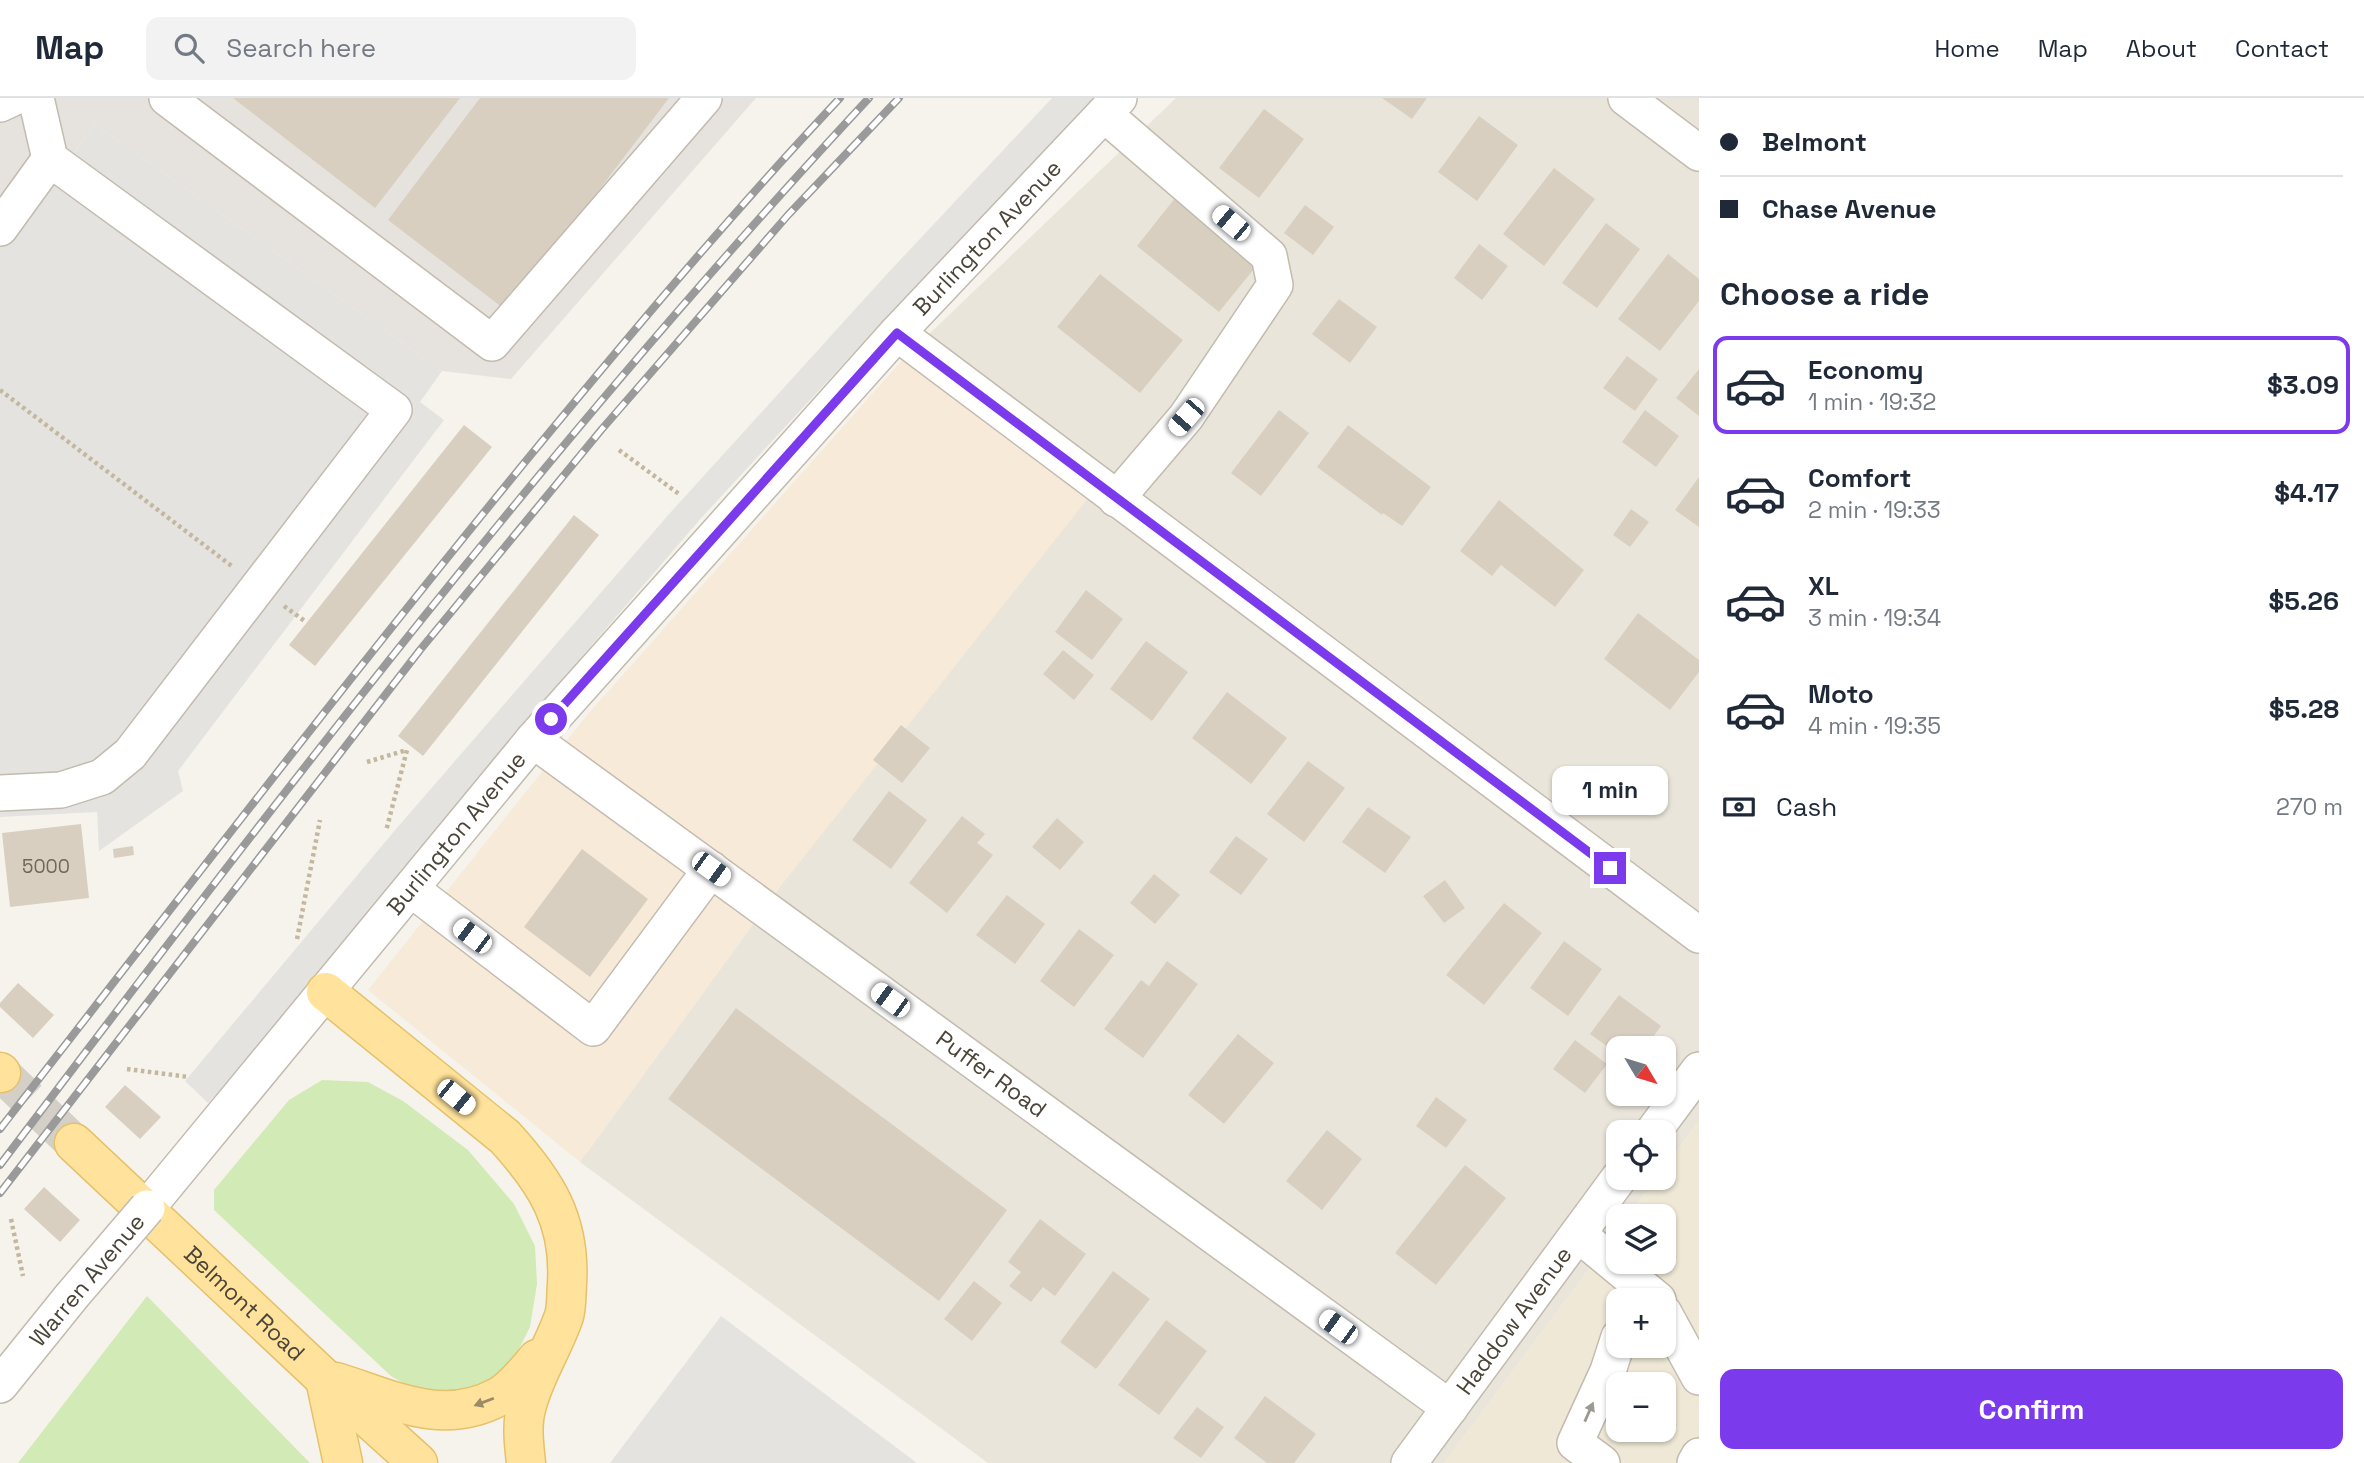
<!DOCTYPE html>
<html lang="en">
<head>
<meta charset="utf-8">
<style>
  :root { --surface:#fff; --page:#f2f2f3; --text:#1f2937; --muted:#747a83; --line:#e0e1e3; --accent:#7c3aed }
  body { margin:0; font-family:"Space Grotesk",sans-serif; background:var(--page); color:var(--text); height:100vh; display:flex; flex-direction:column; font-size:26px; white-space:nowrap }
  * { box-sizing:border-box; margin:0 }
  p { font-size:23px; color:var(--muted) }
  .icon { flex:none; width:38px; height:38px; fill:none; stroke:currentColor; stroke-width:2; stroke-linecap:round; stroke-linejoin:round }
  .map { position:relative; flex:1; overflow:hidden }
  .panel { display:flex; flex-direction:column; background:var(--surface); width:665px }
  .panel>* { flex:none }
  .guide { display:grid; align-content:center; height:154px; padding:0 21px; background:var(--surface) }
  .needle { width:46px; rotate:128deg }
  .controls { position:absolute; left:1606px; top:938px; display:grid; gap:14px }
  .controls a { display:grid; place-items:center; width:70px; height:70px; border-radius:14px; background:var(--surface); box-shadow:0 2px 5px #0004; font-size:35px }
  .end { position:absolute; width:32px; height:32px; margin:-16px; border:9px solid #7c3aed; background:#fff; box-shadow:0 0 0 4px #fff }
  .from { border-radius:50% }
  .bubble { position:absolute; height:49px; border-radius:14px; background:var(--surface); box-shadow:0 2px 5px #0004; font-size:23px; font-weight:800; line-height:49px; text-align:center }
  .car { position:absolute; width:21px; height:42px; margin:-21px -10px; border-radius:9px; box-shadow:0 0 5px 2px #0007; background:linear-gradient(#fff 24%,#345 0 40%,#fff 0 76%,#345 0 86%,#fff 0) }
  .guide b { display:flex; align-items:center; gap:24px; height:66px; font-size:26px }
  .guide b+b { border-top:2px solid var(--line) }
  .guide i { width:18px; height:18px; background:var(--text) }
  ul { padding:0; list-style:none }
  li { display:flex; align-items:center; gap:21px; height:98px; margin:0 14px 10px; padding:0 7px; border:4px solid transparent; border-radius:14px }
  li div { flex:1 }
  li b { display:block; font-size:26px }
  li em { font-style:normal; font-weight:800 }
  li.on { border-color:var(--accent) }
  li>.icon { width:63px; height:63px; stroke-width:1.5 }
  h2 { padding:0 21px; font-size:32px; line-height:84px }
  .pay { display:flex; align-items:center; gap:18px; height:77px; padding:0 21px; font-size:26px }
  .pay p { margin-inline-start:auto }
  .primary-button { display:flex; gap:14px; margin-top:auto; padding:14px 21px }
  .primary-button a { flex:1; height:80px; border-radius:14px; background:var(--accent); color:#fff; font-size:28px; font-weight:800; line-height:80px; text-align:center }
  header { display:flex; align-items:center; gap:42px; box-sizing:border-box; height:98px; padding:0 35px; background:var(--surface); border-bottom:2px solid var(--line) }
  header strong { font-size:33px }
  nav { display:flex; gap:38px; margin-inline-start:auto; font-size:24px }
  .search { width:490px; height:63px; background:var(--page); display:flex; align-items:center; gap:18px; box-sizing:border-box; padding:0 24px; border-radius:14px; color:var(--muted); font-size:26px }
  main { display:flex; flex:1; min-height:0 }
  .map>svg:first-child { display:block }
</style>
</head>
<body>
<header>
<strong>Map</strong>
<div class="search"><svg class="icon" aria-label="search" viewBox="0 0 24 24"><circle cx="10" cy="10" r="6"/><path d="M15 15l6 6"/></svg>Search here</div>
<nav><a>Home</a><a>Map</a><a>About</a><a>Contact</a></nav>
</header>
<main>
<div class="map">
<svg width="1699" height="1365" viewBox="0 0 1699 1365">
  <rect width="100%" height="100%" fill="#f6f3ec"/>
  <path fill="#eae5da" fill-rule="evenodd" d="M1176 0H1699V1023L1664 1070V1034H1619V1080H1657L1628 1118H1619V1131L1444 1365H988L580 1064 780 789 904 260ZM1619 950H1664V996H1619Z"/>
  <path fill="#f7ead8" d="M904 260 1089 399 780 789 580 1064 368 892 588 616Z"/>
  <path fill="#e6e2dd" d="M0 0H756L511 281 442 273 95 26 74 54 4 90 0 87Z"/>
  <path fill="#efe8d6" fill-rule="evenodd" d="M1699 1023V1365H1444L1619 1131V1164H1664V1118H1628L1657 1080H1664V1070ZM1619 1202H1664V1248H1619ZM1619 1286H1664V1332H1619Z"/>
  <path fill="#d2eab5" d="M322 982 368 984 403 1003 468 1052 514 1106 535 1148 537 1186 530 1229 511 1267 482 1294 422 1296 391 1278 214 1112V1092L289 1002Z
    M147 1198 310 1365H18Z"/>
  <path fill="#e5e3e0" d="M1052 0H1096L882 224 703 418 522 628 241 969 208 1005 185 983 396 731 670 415 887 176Z
    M95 26 442 273 420 304 444 322 178 673 183 693 99 753 97 714 0 719V87L4 90 74 54Z
    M721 1218 917 1365H610Z"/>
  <path fill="#d8cfc1" d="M233 0H460L375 110Z
    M480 0H669L507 213 388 122Z
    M1382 0H1427L1412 21Z
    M1264 11 1304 41 1259 100 1219 70Z
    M1479 18 1518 47 1477 103 1438 74Z
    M1554 70 1595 101 1544 168 1503 136Z
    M1179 95 1262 161 1219 214 1137 148Z
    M1305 107 1334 129 1313 157 1284 135Z
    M1606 125 1640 151 1597 210 1562 185Z
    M1479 146 1508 168 1482 202 1454 180Z
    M1668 156 1699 181V203L1660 253 1618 221Z
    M1100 176 1183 242 1140 295 1057 229Z
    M1339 201 1377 229 1350 265 1312 236Z
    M1627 258 1658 281 1635 313 1603 290Z
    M1699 271V318L1676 300Z
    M1279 312 1309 335 1261 398 1231 375Z
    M1645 312 1679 338 1656 369 1622 344Z
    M464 327 492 349 315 568 289 547Z
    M1348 327 1431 389 1402 428 1383 415 1382 417 1317 369Z
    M1699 379V429L1675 412Z
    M1499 402 1584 472 1555 509 1501 467 1492 478 1460 453Z
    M1631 411 1649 424 1630 449 1613 437Z
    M574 417 599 437 423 658 398 638Z
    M1086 492 1123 521 1092 562 1055 534Z
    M1638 515 1699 562V574L1670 612 1604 561Z
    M1146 543 1188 574 1152 623 1110 591Z
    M1063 552 1094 577 1074 602 1043 576Z
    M1227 594 1287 640 1251 686 1192 640Z
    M901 627 930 650 902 685 873 662Z
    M1308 663 1345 690 1304 744 1267 716Z
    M889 693 927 722 891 771 852 742Z
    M1368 709 1411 739 1385 775 1342 744Z
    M962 718 985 736 977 745 993 757 947 815 909 785Z
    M1057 720 1084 744 1060 772 1032 749Z
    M81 726 89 800 10 809 2 735Z
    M1236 738 1268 761 1241 797 1209 774Z
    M133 748 134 757 114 760 113 751Z
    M582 751 648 801 590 879 524 829Z
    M1154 776 1180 797 1155 826 1130 805Z
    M1445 782 1465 810 1444 825 1423 798Z
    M1007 797 1045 826 1015 866 976 837Z
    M1504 805 1542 835 1484 907 1446 877Z
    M1079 831 1114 857 1074 909 1040 883Z
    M1564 843 1602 871 1568 918 1530 890Z
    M1167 863 1198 886 1143 960 1104 931 1141 882 1149 888Z
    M18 885 54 917 33 940 0 909V905Z
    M1619 897 1661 928 1645 950H1619V957L1590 936Z
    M736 910 1007 1112 939 1203 668 1001Z
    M1238 936 1274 965 1224 1026 1188 997Z
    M1575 942 1607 966 1585 995 1553 971Z
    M125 987 161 1019 140 1041 105 1009Z
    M1436 999 1467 1022 1446 1050 1416 1028Z
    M1327 1032 1362 1061 1322 1112 1286 1083Z
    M1465 1067 1506 1100 1436 1187 1395 1155Z
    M44 1089 80 1122 60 1144 24 1111Z
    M1040 1121 1086 1156 1055 1198 1043 1189 1031 1204 1009 1188 1021 1174 1008 1164Z
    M1113 1173 1150 1201 1096 1271 1060 1244Z
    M974 1183 1002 1205 972 1243 944 1221Z
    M1166 1222 1207 1253 1159 1317 1118 1287Z
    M1265 1298 1316 1336 1294 1365H1267L1234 1340Z
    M1197 1309 1224 1329 1201 1360 1173 1340Z"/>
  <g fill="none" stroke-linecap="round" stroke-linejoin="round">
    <path stroke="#d4d0c8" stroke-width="38" stroke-dasharray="38 19" stroke-linecap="butt" d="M1 975 74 1045"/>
    <defs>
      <g id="minor">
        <path d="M167 0 492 245 704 0"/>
        <path d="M1626 0 1699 55"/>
        <path d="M0 6 13 0"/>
        <path d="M1104 16 1269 158 1275 187 1186 319 1116 401"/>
        <path d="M0 130 50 61"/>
        <path d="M897 235 1699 837"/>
        <path id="s1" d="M533 642 1450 1310"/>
        <path d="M0 695 61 692 102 679 130 656 394 312 50 61 36 0"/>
        <path d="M411 791 593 930 711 771"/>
        <path d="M1653 1034 1699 972"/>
        <path id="s2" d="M147 1110 533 642 897 235 1119 0"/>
        <path d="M1578 1136 1658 1202"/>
        <path d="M1664 1215 1699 1279"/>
        <path d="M0 1287 71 1199"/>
        <path id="s3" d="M1409 1365 1619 1080"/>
        <path d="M1602 1365 1575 1345 1608 1273 1619 1239"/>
        <path d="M1695 1365 1699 1358"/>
      </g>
      <g id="major">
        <path d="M326 894 505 1039C546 1084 571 1123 567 1186 566 1196 567 1208 564 1218 554 1248 535 1276 527 1307 521 1326 524 1346 526 1365"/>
        <path d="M0 974 1 975"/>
        <path id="s4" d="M74 1045 325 1281 418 1365"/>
        <path d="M325 1281 343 1365"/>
        <path d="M336 1284C391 1301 442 1329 498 1299 513 1291 527 1273 537 1261"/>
      </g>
    </defs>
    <use href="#minor" stroke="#c2bbae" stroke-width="38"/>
    <use href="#major" stroke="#e6c16a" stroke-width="41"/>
    <path stroke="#c4b79f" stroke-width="4.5" stroke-dasharray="3.5 3.5" stroke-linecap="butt" d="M0 292 233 469
      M619 352 679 396
      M284 508 306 524
      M367 664 407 652 386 733
      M297 841 320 722
      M127 971 189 979
      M11 1121 23 1178"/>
    <use href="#minor" stroke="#fff" stroke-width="35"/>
    <use href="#major" stroke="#ffe39c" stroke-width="38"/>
    <defs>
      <path id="rail" d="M0 1031C174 807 346 583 525 364 627 240 730 117 840 0
        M0 1067C277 701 556 336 869 0
        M0 1095 420 552 602 331 788 117 899 0"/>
    </defs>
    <use href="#rail" stroke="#9a9a9a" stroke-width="8"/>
    <use href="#rail" stroke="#fff" stroke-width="5" stroke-dasharray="16" stroke-linecap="butt"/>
    <defs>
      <path id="minor-bridge" d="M71 1199 147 1110"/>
    </defs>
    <use href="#minor-bridge" stroke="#c2bbae" stroke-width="38" stroke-linecap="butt"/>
    <use href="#minor-bridge" stroke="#fff" stroke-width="35"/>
  </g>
  <defs><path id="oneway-solid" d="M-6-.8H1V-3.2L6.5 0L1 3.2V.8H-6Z" transform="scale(1.75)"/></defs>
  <use fill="#9c8c66" href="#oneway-solid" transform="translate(484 1304) rotate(159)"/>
  <use fill="#9c9892" href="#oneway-solid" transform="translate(1589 1314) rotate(-66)"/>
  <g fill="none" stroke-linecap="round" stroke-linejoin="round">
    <path stroke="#7c3aed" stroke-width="9" d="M551 621 897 235 1610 770"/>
  </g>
  <g text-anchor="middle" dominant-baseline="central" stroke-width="6" stroke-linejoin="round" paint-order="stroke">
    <g font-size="19" fill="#6e675b">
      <text x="46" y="768">5000</text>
    </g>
    <g font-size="23" fill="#4b4439" stroke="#fff">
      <text stroke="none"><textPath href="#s2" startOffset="1284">Burlington Avenue</textPath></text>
      <text stroke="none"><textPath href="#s2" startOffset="486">Burlington Avenue</textPath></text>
      <text stroke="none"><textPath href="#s1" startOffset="567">Puffer Road</textPath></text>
      <text transform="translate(87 1182) rotate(-50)">Warren Avenue</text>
      <text stroke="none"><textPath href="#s4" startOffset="234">Belmont Road</textPath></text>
      <text stroke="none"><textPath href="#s3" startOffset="177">Haddow Avenue</textPath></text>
    </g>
  </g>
</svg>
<div class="controls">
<a><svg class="needle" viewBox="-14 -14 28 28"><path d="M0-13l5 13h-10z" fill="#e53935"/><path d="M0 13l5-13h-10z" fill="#747a83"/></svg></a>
<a><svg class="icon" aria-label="locate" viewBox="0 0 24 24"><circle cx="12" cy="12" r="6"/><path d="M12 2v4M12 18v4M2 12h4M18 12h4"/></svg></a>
<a><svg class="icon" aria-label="layers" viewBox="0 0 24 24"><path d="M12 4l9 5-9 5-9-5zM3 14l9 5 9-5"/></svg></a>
<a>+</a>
<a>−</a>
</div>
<i class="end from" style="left:551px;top:621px"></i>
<i class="end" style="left:1610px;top:770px"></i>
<div class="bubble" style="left:1552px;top:668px;width:116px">1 min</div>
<i class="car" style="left:1231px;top:125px;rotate:310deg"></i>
<i class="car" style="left:1186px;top:319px;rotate:221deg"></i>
<i class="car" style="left:711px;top:771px;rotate:126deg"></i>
<i class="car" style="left:472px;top:838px;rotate:307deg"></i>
<i class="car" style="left:890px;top:902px;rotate:306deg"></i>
<i class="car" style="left:456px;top:999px;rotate:129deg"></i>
<i class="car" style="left:1338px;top:1229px;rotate:306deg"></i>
</div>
<section class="panel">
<div class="guide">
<b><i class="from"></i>Belmont</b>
<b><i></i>Chase Avenue</b>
</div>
<h2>Choose a ride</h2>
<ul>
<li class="on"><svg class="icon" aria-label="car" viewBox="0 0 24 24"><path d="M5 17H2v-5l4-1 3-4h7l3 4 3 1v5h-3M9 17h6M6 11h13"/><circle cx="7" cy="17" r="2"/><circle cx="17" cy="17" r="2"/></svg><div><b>Economy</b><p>1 min · 19:32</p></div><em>$3.09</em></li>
<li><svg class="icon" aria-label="car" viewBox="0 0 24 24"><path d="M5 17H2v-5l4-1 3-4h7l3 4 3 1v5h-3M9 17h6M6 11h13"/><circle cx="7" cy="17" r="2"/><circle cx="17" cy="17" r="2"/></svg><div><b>Comfort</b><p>2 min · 19:33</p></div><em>$4.17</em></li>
<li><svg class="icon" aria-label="car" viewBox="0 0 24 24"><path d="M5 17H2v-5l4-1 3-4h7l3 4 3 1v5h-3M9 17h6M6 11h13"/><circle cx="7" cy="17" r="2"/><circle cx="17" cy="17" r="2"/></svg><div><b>XL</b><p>3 min · 19:34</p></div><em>$5.26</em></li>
<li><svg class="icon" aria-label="car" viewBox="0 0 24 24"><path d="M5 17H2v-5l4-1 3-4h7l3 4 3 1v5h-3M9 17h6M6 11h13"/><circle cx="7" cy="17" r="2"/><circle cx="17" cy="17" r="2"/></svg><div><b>Moto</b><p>4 min · 19:35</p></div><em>$5.28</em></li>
</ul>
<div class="pay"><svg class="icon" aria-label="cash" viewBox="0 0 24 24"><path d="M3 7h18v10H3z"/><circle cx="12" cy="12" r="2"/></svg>Cash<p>270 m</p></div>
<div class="primary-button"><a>Confirm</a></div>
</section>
</main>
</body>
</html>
